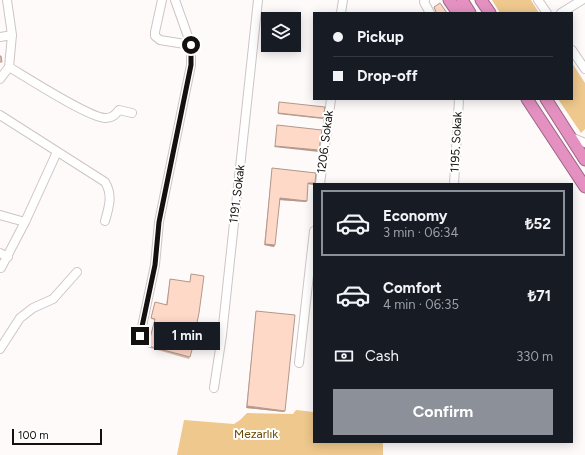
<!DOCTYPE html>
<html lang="en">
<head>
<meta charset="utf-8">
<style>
  :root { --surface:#171b24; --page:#20242c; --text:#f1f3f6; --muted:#9ea1a6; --line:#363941; --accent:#8c9099 }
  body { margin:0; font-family:Figtree,sans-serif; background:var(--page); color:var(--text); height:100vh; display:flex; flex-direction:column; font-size:15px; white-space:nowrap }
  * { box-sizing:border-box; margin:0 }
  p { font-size:13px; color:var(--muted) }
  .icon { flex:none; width:22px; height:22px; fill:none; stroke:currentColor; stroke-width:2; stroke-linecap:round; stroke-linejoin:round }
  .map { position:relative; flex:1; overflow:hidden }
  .details { position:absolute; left:313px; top:183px; width:260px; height:260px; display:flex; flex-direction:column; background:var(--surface); border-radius:0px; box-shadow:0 2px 10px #0003 }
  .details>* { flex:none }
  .top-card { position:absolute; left:313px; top:12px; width:260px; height:88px; border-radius:0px; box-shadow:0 2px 10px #0003; display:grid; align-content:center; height:88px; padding:0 20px; background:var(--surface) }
  .controls { position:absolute; left:261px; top:12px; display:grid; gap:8px }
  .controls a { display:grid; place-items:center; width:40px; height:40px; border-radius:0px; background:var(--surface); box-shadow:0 2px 10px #0003; font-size:20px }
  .scale { position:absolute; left:12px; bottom:10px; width:90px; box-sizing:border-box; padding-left:4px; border:2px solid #141010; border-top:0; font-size:11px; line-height:14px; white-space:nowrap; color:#141010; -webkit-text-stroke:3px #fff; paint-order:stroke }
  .end { position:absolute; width:18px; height:18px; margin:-9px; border:5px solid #141010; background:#fff; box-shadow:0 0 0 2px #fff }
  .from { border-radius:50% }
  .bubble { position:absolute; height:28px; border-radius:0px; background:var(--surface); box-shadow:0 2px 10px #0003; font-size:13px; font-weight:700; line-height:28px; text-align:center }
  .top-card b { display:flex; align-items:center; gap:14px; height:38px; font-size:15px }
  .top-card b+b { border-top:1px solid var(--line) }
  .top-card i { width:10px; height:10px; background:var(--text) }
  ul { padding:7px 0 0; list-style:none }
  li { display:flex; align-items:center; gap:12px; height:66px; margin:0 8px 6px; padding:0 12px; border:2px solid transparent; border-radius:0px }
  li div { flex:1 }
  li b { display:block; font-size:15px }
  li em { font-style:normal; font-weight:700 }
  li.on { border-color:var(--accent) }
  li>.icon { width:36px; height:36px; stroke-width:1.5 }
  .pay { display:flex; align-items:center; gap:10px; height:44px; padding:0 20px; font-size:15px }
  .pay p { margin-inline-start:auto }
  .action { display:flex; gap:8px; margin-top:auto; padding:8px 20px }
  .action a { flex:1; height:46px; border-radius:0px; background:var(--accent); color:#fff; font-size:16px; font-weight:700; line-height:46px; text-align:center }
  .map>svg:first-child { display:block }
</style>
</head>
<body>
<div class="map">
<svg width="585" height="455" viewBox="0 0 585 455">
  <rect width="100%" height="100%" fill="#fffafa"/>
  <path fill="#eec88d" d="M492 0H531L539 13H500Z
    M572 63 585 83V129L581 133 558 99H572Z
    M296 410 314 412V442H383V455H177L184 420 234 424 240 420 247 413 293 414Z"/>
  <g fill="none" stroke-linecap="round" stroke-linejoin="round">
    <defs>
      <path id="minor" d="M175 0 191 45
        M425 0 424 2 430 13
        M538 0 547 13
        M341 13 343 0
        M561 13 582 0
        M0 37 12 35
        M572 50 585 69
        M9 67C26 77 91 119 106 118 112 118 115 115 119 110L132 113
        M0 79 9 67 12 35 7 0
        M0 115 105 182C113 195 109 207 105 221
        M571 137 585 143
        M320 184 331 99
        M454 184 459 99
        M0 215 25 222
        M0 253 8 257
        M1 268 25 222 57 152
        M140 336 155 265 159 222 191 65V45L160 40 155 36V32L162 0
        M0 349 20 318 33 308 53 299 77 272
        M299 363 314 231
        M214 388 222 335 258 0"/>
      <path id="highway" d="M449 0 458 13
        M462 0 470 13
        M481 0 490 13
        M527 99 585 187
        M546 99 585 160"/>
    </defs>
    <use href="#minor" stroke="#cfc4c4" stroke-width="10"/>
    <use href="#highway" stroke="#9b6484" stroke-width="13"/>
    <use href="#minor" stroke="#fff" stroke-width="8"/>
    <use href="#highway" stroke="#e491c2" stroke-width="11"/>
  </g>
  <path fill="#dabbac" d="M272 168 316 173 315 184H314V185L308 184 306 202 280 200 274 247 264 245Z
    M191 274 195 332H197L189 359 147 347 155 320 151 319 155 302 166 305 170 279 190 282Z
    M256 311 284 412 246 408Z"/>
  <path fill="#b2988c" d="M278 113 323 118V119L278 114Z
    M275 146 319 150V152L274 147Z
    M308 183H315V184H314V185L308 184Z
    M280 198 307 201 306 202 279 200Z
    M265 244 275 245 274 247 264 245Z
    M247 406 285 411 284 412 246 408Z"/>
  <path fill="#fed9c8" stroke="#b2988c" d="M440 3 447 13H435L436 12 434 7Z
    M0 56H1L2 62H0Z
    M279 102 325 107 323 118 278 113Z
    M277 125 322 130 319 150 275 146Z
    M272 168 316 173 315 183H308L307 201 280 198 275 245 265 244Z
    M191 274 204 276 199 313 195 332H197L190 357 148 346 155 319 151 318 155 302 167 305 170 279 190 282Z
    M256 311 295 315 285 411 247 406Z"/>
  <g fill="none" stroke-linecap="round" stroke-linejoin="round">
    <path stroke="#141010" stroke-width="5" d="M140 336 155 265 159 222 191 65V45"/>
  </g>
  <g text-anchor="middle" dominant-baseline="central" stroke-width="4" stroke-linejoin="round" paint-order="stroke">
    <g font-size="12" fill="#141010" stroke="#fff">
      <text transform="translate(325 142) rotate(-83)">1206. Sokak</text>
      <text transform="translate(456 142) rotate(-87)">1195. Sokak</text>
      <text transform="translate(237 194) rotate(-83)">1191. Sokak</text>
    </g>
    <g font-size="12" fill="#694700" stroke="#fff">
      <text x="256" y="434">Mezarlık</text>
    </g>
  </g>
</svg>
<div class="controls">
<a><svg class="icon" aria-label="layers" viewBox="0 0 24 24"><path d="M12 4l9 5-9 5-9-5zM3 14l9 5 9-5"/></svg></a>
</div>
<div class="scale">100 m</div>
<i class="end from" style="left:191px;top:45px"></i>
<i class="end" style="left:140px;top:336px"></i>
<div class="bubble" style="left:154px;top:322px;width:66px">1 min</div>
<div class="top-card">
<b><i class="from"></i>Pickup</b>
<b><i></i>Drop-off</b>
</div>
<section class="details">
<ul>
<li class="on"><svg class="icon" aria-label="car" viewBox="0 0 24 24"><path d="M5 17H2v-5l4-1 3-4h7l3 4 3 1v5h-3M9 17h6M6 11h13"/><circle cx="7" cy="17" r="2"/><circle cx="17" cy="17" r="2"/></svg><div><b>Economy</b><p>3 min · 06:34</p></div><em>₺52</em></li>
<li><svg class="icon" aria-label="car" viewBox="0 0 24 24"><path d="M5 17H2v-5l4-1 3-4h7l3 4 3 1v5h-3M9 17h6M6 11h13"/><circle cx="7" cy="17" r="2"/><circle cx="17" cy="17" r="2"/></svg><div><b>Comfort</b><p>4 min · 06:35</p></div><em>₺71</em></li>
</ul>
<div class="pay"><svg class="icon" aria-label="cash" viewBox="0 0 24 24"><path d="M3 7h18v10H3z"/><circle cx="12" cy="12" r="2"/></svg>Cash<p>330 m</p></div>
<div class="action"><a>Confirm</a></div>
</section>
</div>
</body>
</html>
